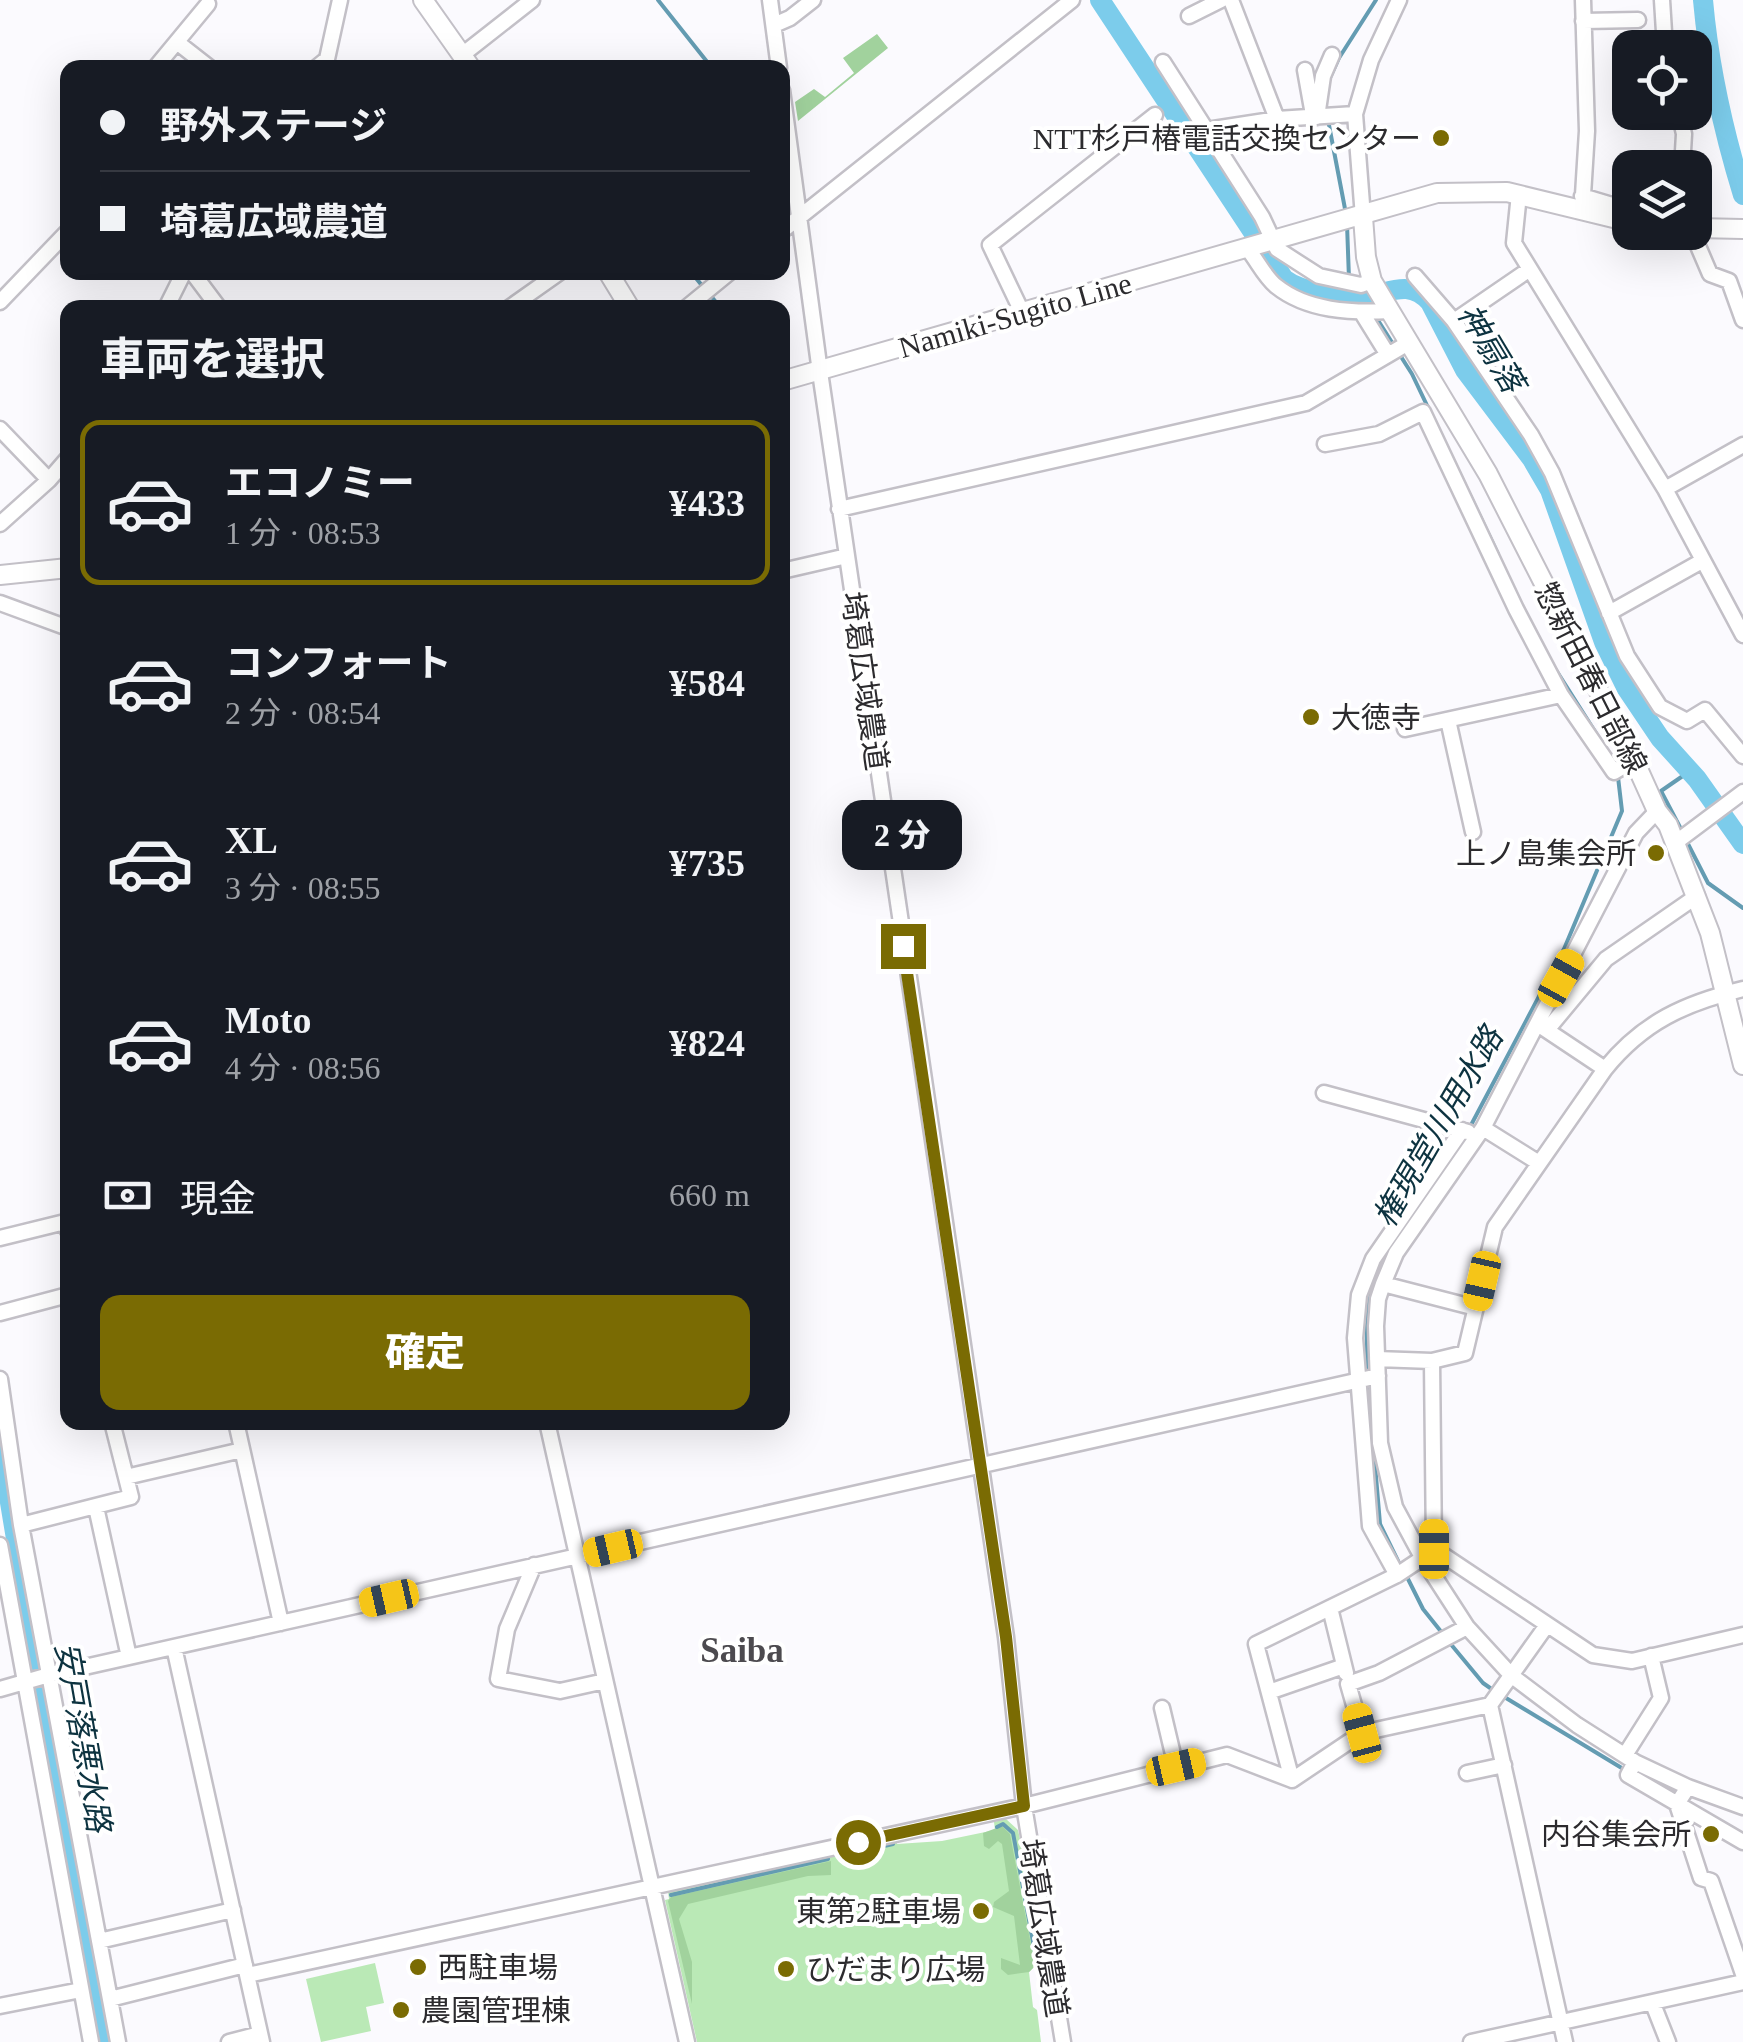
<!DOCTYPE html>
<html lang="ja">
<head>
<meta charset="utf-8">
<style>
  :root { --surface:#171b24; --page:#20242c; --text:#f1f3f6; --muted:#9ea1a6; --line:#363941; --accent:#7a6b03 }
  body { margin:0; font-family:"Times New Roman","Noto Sans JP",serif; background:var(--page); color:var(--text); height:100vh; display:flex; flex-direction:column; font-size:38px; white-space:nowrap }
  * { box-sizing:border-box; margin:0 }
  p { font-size:32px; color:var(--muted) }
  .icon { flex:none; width:55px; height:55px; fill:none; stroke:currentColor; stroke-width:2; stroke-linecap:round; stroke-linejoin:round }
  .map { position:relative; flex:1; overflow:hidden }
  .drawer { position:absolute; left:60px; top:300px; width:730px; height:1130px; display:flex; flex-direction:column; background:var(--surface); border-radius:20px; box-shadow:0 10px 40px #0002 }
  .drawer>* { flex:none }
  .banner { position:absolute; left:60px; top:60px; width:730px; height:220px; border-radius:20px; box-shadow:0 10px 40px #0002; display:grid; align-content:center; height:220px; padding:0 40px; background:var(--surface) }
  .fabs { position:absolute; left:1612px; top:30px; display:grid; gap:20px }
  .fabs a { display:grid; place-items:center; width:100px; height:100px; border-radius:20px; background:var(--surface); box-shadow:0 10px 40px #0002; font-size:50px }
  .end { position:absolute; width:45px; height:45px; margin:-22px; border:12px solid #7a6b03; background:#fff; box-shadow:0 0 0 5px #fff }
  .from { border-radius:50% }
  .bubble { position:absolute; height:70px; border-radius:20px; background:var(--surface); box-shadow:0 10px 40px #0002; font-size:32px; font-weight:800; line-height:70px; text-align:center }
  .car { position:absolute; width:30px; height:60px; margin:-30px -15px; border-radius:12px; box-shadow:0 0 8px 2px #0007; background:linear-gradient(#f5c518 24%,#345 0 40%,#f5c518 0 76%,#345 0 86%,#f5c518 0) }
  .banner b { display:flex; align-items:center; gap:35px; height:95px; font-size:38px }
  .banner b+b { border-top:2px solid var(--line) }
  .banner i { width:25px; height:25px; background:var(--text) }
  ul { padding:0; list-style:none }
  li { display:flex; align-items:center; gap:30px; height:165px; margin:0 20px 15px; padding:0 20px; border:5px solid transparent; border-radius:20px }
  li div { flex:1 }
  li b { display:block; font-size:38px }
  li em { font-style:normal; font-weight:800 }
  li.on { border-color:var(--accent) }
  li>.icon { width:90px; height:90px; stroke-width:1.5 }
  h2 { padding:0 40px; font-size:45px; line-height:120px }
  .pay { display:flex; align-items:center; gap:25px; height:110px; padding:0 40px; font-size:38px }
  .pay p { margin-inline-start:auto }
  .primary-button { display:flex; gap:20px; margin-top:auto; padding:20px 40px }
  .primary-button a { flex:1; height:115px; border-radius:20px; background:var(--accent); color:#fff; font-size:40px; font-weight:800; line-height:115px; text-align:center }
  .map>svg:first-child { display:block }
</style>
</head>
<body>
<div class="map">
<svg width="1743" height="2042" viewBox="0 0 1743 2042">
  <rect width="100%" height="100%" fill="#fbfafe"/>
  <path fill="#bae9b6" d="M1006 1819 1018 1830 1034 1905 1041 1960 1029 1972 1033 2007 1037 2010 1041 2042H697L665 1900 669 1899 668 1892 896 1840 897 1844 942 1841 995 1830 994 1822Z
    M375 1963 384 2003 366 2007 371 2031 321 2042 306 1979Z"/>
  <path fill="#a1d29d" d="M877 34 888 48 798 121 795 102 814 89 825 97 854 73 843 58Z
    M1002 1826 1010 1834 1035 1966 1029 1972 1008 1975 1001 1969V1958L1020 1965 1014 1916 993 1907 994 1902 1009 1891 1002 1844 998 1841 989 1849 984 1846 983 1833Z
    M831 1861V1875L808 1876 688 1904 679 1919 692 1962V2004L668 1901 671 1897Z"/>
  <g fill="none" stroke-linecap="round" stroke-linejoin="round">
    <path stroke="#649cb2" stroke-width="4" d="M658 0 712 68
      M1328 82 1339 58 1376 0
      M1328 120 1346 214
      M1347 224 1349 279
      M691 272 704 288
      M1356 291 1369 306
      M710 295 721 308
      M1374 314 1393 344
      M1398 352 1412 374 1498 554
      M1556 670 1615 763
      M1682 831 1661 791 1690 771
      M1686 840 1708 883 1743 908
      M1470 1127 1564 949 1622 811 1618 777
      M1443 1175 1458 1148
      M1368 1372C1363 1292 1371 1270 1420 1207
      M1368 1382 1380 1524 1401 1567
      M1406 1575 1423 1609 1443 1634
      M1449 1642 1483 1683 1493 1690
      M1501 1695 1625 1770
      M997 1827 1003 1824 1013 1833 1036 1958
      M840 1856 893 1844
      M671 1895 828 1859"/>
    <path stroke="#7ccceb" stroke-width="20" d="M1100 0 1284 279C1301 292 1342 299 1363 297 1389 294 1408 278 1430 302L1465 370 1532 459 1550 490 1604 642 1627 689 1660 738 1697 779 1743 844
      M1703 0C1709 68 1723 130 1743 195
      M0 1442 66 1841 107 2042"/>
    <defs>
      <path id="minor" d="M770 0 779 68
        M1231 0 1277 119 1355 114
        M1662 0 1665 48
        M1189 16 1221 0
        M1583 21 1638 20
        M774 25 790 18 813 0
        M178 43 210 68
        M462 55 532 0
        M1163 62 1262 217 1277 249 1319 276 1361 285 1372 281
        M155 68 208 4
        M316 68 327 59 340 0
        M1305 70 1312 109 1317 117
        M782 90 820 372 1006 1637 1024 1806 1063 2042
        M1679 112 1684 134 1682 168
        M1317 117 1323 76 1332 55
        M1207 130 1277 119
        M1519 194 1514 243 1665 489 1743 635
        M1582 196 1612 205 1630 202
        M1582 211 1587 131 1583 0
        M1363 217 1355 114 1371 60 1399 0
        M782 231 1072 0
        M1692 232 1710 274 1729 281 1743 320
        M1247 248C1257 260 1264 276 1276 286 1307 311 1351 313 1389 311
        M192 272 219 308
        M1415 276 1454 321 1531 435 1552 473 1627 656 1660 707 1687 721 1705 710 1743 756
        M0 302 68 231
        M166 308 184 272
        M509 308 560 272
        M686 308 730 272
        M1022 312 990 245 1155 115
        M1362 313 1388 355
        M1454 321 1530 269
        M0 429 49 480
        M1325 444 1379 434 1423 412 1516 609 1561 695
        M1665 489 1743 445
        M839 509 1306 403 1410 342
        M0 524 49 480 68 458
        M782 571 847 556
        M0 603 68 628
        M1609 613 1702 561
        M1448 720 1473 832
        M1405 729 1561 695 1614 772 1634 760
        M1657 811 1636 833 1483 1128 1396 1253 1383 1284 1378 1299 1376 1326 1380 1443 1395 1507 1423 1559 1467 1627 1512 1676 1577 1725 1635 1762 1688 1787 1743 1807
        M1675 843 1743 792
        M1542 1027 1605 1069
        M1547 1030 1606 959 1697 896
        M1324 1093 1468 1132
        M1483 1128 1539 1163
        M0 1238 65 1222 68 1231
        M1383 1284 1476 1308
        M0 1313 68 1295
        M1377 1359 1432 1361 1465 1353 1495 1227 1605 1069C1643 1022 1685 1003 1743 989
        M1432 1361 1434 1549 1593 1655 1632 1661 1743 1635
        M0 1379 21 1525
        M112 1422 131 1497 21 1525 118 2042
        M236 1422 281 1623
        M547 1422 687 2042
        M126 1477 242 1450
        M96 1507 129 1657
        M0 1545 91 2042
        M534 1565 507 1629 498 1679 560 1691 605 1681
        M1397 1575 1370 1526 1355 1338 1359 1295 1373 1259 1462 1130
        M1330 1608 1346 1673
        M1547 1625 1490 1705 1565 2042
        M174 1647 262 2042
        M0 1689 49 1675 1378 1376
        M1269 1692 1344 1666
        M1162 1708 1176 1767
        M1362 1733 1490 1705
        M1625 1755 1661 1698 1651 1656
        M1635 1762 1628 1775 1743 1842
        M1467 1773 1504 1765
        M1292 1780 1256 1644 1397 1575 1430 1553
        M1688 1787 1677 1804 1701 1878 1711 1881 1743 1974
        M99 1941 233 1910
        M248 1975 1024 1806 1227 1755 1292 1780 1362 1733 1348 1684 1379 1673 1467 1627
        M110 1999 245 1965
        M1653 2004 1668 2042
        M0 2006 81 1990
        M229 2042 260 2034
        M1471 2042 1743 1982"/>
      <path id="major" d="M423 0 471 68
        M1363 217 1366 257 1372 281 1488 474 1634 760 1657 811 1668 825 1710 933 1743 1065
        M1695 228 1743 229
        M608 272 630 308
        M782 381 1437 193 1507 192 1630 222
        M0 575 68 568"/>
    </defs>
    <use href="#minor" stroke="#c3c0c7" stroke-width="19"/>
    <use href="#major" stroke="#c3c0c7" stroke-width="22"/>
    <use href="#minor" stroke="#fff" stroke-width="14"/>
    <use href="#major" stroke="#fff" stroke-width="18"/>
  </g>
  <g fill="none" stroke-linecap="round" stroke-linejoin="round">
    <path stroke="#7a6b03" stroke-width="12" d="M858 1842 1024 1806 1006 1637 903 946"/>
  </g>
  <g fill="#7a6b03" stroke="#fff" stroke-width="4">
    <circle cx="1441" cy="138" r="10"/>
    <circle cx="1311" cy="717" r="10"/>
    <circle cx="1656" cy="853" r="10"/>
    <circle cx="1711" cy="1834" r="10"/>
    <circle cx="981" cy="1911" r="10"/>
    <circle cx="418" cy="1967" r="10"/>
    <circle cx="786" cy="1969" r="10"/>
    <circle cx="401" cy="2010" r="10"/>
  </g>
  <g text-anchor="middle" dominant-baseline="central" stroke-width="8" stroke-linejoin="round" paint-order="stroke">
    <g font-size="30" fill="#2c2b2e" stroke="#fff" text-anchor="end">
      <text x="1421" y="138">NTT杉戸椿電話交換センター</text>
      <text x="1331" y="717" text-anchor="start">大徳寺</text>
      <text x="1636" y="853">上ノ島集会所</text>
      <text x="1691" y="1834">内谷集会所</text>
      <text x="961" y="1911">東第2駐車場</text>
      <text x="438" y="1967" text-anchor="start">西駐車場</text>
      <text x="806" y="1969" text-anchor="start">ひだまり広場</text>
      <text x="421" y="2010" text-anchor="start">農園管理棟</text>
    </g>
    <g font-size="30" fill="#2c2b2e" stroke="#fff">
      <text transform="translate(1015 315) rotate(-16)">Namiki-Sugito Line</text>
      <text transform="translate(1591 678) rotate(63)">惣新田春日部線</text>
      <text transform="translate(865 681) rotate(82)">埼葛広域農道</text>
      <text transform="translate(1044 1928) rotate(81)">埼葛広域農道</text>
    </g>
    <g font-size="32" font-style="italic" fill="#0d3340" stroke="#fff">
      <text transform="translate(1491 348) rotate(59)">神扇落</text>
      <text transform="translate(1438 1127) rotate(-60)">権現堂川用水路</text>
      <text transform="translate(83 1737) rotate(80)">安戸落悪水路</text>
    </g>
    <g font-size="35" font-weight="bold" fill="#4c4a4f" stroke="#fff">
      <text x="742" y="1650">Saiba</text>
    </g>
  </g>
</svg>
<div class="fabs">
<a><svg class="icon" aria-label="locate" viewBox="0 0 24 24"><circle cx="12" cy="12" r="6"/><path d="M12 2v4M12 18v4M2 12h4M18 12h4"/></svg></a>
<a><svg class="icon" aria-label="layers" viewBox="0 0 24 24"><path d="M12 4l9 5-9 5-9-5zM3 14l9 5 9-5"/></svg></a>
</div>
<i class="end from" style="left:858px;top:1842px"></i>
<i class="end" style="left:903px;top:946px"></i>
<div class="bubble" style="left:842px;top:800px;width:120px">2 分</div>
<i class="car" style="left:1561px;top:978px;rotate:29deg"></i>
<i class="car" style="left:1482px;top:1281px;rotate:193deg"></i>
<i class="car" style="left:613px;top:1548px;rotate:257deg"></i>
<i class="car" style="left:1434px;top:1549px;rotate:0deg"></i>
<i class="car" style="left:389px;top:1598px;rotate:257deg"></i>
<i class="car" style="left:1362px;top:1733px;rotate:345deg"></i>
<i class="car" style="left:1176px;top:1767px;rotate:77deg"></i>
<div class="banner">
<b><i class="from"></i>野外ステージ</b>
<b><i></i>埼葛広域農道</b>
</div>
<section class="drawer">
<h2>車両を選択</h2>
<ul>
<li class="on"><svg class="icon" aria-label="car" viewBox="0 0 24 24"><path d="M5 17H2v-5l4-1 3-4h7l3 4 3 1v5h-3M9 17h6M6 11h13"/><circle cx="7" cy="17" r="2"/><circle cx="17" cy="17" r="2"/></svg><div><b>エコノミー</b><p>1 分 · 08:53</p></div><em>¥433</em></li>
<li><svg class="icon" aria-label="car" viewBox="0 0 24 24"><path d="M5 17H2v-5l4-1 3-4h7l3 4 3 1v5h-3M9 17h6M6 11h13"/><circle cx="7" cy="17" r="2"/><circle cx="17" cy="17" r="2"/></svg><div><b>コンフォート</b><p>2 分 · 08:54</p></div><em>¥584</em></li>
<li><svg class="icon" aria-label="car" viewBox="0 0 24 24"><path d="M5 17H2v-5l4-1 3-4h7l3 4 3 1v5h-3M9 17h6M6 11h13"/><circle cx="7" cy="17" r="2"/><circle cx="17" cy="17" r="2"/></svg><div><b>XL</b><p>3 分 · 08:55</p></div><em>¥735</em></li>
<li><svg class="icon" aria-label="car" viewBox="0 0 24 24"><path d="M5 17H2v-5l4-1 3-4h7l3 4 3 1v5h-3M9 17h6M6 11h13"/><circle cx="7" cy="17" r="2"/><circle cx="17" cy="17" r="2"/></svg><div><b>Moto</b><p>4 分 · 08:56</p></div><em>¥824</em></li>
</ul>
<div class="pay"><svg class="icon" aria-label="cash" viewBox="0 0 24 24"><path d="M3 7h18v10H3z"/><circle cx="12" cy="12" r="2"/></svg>現金<p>660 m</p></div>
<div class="primary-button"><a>確定</a></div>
</section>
</div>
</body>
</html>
